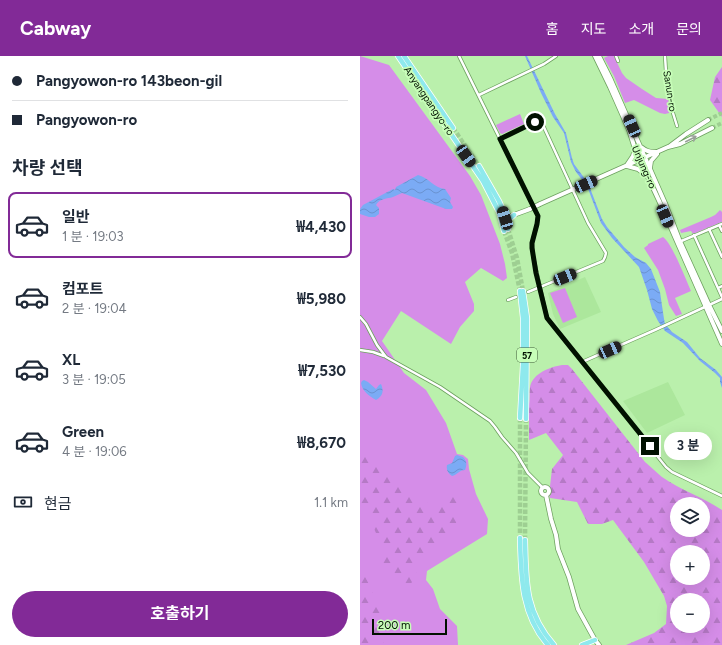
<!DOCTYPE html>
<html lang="ko">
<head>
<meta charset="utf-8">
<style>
  :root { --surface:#fff; --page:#f6f6f7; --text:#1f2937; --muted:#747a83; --line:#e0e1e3; --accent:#822a97 }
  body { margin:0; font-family:Figtree,"Noto Sans KR",sans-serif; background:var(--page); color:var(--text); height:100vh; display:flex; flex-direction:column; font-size:15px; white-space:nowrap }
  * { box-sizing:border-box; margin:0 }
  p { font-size:13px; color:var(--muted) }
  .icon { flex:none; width:22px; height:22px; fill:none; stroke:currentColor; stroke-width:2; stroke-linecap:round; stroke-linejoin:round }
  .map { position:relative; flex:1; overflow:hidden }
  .details { display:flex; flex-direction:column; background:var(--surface); width:360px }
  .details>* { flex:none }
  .hud { display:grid; align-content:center; height:88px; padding:0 12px; background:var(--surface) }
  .fabs { position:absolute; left:310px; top:441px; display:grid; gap:8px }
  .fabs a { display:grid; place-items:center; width:40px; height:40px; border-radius:50%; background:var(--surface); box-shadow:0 4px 16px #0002; font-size:20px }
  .scale { position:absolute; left:12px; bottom:10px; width:75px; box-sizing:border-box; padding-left:4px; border:2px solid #011100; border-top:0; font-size:11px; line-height:14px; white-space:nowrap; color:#011100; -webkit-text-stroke:3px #c7feb8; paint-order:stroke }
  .end { position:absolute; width:18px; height:18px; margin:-9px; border:5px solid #011100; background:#fff; box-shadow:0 0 0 2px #fff }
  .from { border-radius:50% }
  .bubble { position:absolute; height:28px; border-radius:14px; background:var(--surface); box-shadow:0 4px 16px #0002; font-size:13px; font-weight:700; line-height:28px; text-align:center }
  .car { position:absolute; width:12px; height:24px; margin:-12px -6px; border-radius:5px; box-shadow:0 0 3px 1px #0007; background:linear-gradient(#222 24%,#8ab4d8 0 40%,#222 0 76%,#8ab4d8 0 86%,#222 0) }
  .hud b { display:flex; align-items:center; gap:14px; height:38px; font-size:15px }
  .hud b+b { border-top:1px solid var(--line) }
  .hud i { width:10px; height:10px; background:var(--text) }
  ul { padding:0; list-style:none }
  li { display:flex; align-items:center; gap:12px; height:66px; margin:0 8px 6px; padding:0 4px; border:2px solid transparent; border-radius:8px }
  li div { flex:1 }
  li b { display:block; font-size:15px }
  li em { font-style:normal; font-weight:700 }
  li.current { border-color:var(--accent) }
  li>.icon { width:36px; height:36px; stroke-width:1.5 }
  h2 { padding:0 12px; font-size:18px; line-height:48px }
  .pay { display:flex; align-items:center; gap:10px; height:44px; padding:0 12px; font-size:15px }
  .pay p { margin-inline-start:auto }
  .primary-button { display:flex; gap:8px; margin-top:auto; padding:8px 12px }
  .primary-button a { flex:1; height:46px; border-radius:24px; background:var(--accent); color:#fff; font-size:16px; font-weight:700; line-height:46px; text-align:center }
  header { display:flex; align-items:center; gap:24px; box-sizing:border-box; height:56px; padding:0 20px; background:var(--accent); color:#fff }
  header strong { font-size:19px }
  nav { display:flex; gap:22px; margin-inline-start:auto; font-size:14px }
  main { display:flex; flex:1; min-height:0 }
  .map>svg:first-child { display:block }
</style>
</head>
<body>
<header>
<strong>Cabway</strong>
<nav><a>홈</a><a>지도</a><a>소개</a><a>문의</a></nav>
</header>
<main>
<section class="details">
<div class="hud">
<b><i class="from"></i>Pangyowon-ro 143beon-gil</b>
<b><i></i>Pangyowon-ro</b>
</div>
<h2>차량 선택</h2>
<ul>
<li class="current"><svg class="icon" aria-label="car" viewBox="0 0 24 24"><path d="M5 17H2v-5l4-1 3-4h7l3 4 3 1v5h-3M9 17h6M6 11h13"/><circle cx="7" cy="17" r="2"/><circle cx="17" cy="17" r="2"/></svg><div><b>일반</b><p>1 분 · 19:03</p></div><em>₩4,430</em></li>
<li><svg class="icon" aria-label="car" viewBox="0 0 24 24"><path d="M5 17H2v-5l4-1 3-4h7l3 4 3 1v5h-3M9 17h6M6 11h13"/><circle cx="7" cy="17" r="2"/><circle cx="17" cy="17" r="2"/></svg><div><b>컴포트</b><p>2 분 · 19:04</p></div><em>₩5,980</em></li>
<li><svg class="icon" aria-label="car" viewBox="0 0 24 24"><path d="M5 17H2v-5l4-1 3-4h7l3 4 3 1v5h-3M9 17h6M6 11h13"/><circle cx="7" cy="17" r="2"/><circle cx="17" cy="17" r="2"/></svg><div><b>XL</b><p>3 분 · 19:05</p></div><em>₩7,530</em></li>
<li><svg class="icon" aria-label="car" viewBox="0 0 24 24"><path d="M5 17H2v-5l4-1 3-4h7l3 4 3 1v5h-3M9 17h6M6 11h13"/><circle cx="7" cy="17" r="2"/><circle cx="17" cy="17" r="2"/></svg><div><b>Green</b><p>4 분 · 19:06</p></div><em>₩8,670</em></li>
</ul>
<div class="pay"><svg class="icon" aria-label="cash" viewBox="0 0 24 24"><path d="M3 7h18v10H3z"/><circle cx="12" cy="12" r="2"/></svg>현금<p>1.1 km</p></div>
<div class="primary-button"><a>호출하기</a></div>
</section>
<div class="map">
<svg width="362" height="589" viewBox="0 0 362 589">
  <defs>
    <pattern id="forest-firs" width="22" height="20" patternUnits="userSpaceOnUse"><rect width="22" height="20" fill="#d58de8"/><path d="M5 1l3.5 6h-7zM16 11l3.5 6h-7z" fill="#b579c5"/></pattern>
    <pattern id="water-waves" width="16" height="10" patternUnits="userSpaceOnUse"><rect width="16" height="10" fill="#7babf5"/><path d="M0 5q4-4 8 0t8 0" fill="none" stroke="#6992d0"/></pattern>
  </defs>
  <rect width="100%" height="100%" fill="#baf0ac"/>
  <path fill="#ace79c" d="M225 221 241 256 200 273 193 258 188 237Z
    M308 326 325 359 287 377 263 345Z"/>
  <path fill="#d58de8" d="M0 0 29 9 110 120 121 139 140 188 145 208 147 222 143 225 121 212 105 226 114 248V255L100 271 91 288 41 255 22 285 44 317 66 334 86 367 97 398 103 399 108 403 109 413 116 438 128 463 127 478 67 515 66 524 73 533 80 553 97 570 98 589H16L0 522Z
    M248 0H254L262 17 266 22 282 33 296 42 308 43 310 55 309 57 305 58 300 57 274 44 265 47 254 20 244 2Z
    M160 58 164 68 142 78 140 77 136 69Z
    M360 154 362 156V166L333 178 331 175 321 177 320 174 351 161 355 159Z
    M303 181C312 187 326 224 331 235L315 242 322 258 316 260 309 249 305 233 298 214 284 192 288 189V188Z
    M205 232 217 261 203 267 190 237Z"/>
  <path fill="url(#forest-firs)" fill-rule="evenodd" d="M362 11V61L350 44 355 21Z
    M202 309H208L212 313 285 406C291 411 296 416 302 421 320 434 343 441 362 454V589H266L294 577 306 568 307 550 304 540 284 506 253 464 242 468H228L217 446 190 442 189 439 192 413 203 399 186 377 169 384C169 372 169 361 169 349 170 343 169 337 170 331 173 317 190 311 202 309ZM317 448H343V474H317ZM317 496H343V522H317ZM317 544H343V570H317Z
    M0 386 18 406 53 441 73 449 91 437 100 451 95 472 88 487 59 502 56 513 57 523 42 533 23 508 21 488 11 466 6 456 0 458Z
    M0 510 10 530 21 556 24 589H0Z"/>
  <path fill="url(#water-waves)" d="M165 0H167L195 58 206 77 212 102 214 108 228 127 242 163 247 171 264 191 275 201 286 207 291 213 300 236 304 263 305 268 312 276 327 286 340 302 356 314 362 321V332L360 326V322L355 317 340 305 323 287 305 275 298 265 292 253 287 234 279 211 252 182 241 167 227 130 216 116 211 106 204 77 193 61 181 37Z
    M58 119C68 121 74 132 85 133L91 142 90 146 93 151 92 153H86L42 137C39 138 36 140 33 141 27 143 20 142 16 149L19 152V158L15 161H9L0 158V153L3 149 33 133 35 134 36 131Z
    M4 324 8 326 16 333 19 329 21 328C24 335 23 340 16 344 9 340 2 335 1 327L2 325Z
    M97 399 103 401C107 405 107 409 105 414 99 414 97 419 92 420 88 417 86 414 87 409L92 407 95 400Z"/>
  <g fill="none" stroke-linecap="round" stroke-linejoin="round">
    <path stroke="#9ecf92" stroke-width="4" stroke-dasharray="4 2" stroke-linecap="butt" d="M348 64 362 57
      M352 72 362 67"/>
    <path stroke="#9ecf92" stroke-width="4.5" stroke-dasharray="4.5 2" stroke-linecap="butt" d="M93 72 119 110
      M148 173 157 202 163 235
      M144 175 152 197 160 235
      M160 362V482
      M165 484 166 363"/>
    <defs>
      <path id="street" d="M99 0 178 160 177 168 172 187 173 200 186 258 187 262 194 271 306 411 312 416 362 440
        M256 0 258 5
        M305 0 306 16 313 57 317 70
        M119 39 184 8 196 0
        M140 83 175 66 179 65 182 67 228 167 246 197 245 201 243 205 168 236
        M359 169 362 175
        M349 173 362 201
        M334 179 362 241
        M319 186 362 168
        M358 232 362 230
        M148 244 156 241
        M0 261 6 268 17 289 26 301 80 331 130 365 135 371 142 381 156 397 168 417 183 432
        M0 294 13 296 24 300
        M222 306 295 274 362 243"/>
      <path id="secondary" d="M235 0 250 31 269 74 275 93 301 149 362 288
        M239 0 251 24 305 147 319 183 349 249 362 275
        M310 90 326 78 348 64
        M281 91C286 95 289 96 296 96
        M267 109 273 100 275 93
        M267 110 278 113 284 118
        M290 112 291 105 297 98
        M180 148 308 91 320 88 352 72
        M143 163 170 153
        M181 435a4 4 0 1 1 8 0a4 4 0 1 1-8 0Z
        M186 439 191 463 196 479 198 493 209 521 218 553 235 584 239 589"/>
      <path id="primary" d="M38 0 123 125 139 156 144 175
        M44 0 93 72
        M119 110 139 145 143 154 148 173
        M147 168 148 164 154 159
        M160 235 163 262V309L160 362
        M163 235 167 262 166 363
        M160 482C161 520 161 559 188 589
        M165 484C166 526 165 556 194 589
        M222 589 235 584"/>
    </defs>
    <use href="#street" stroke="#6da05f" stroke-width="4"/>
    <use href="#secondary" stroke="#6da05f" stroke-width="5.5"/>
    <use href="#primary" stroke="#fff" stroke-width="6"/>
    <use href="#street" stroke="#fff" stroke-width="2.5"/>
    <use href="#secondary" stroke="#fff" stroke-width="4"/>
    <use href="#primary" stroke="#8ee9ed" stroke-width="4.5"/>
    <defs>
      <path id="secondary-bridge" d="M170 153 180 148"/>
    </defs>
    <use href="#secondary-bridge" stroke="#6da05f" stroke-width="5.5" stroke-linecap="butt"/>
    <use href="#secondary-bridge" stroke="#fff" stroke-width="4"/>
  </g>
  <defs><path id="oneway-shaft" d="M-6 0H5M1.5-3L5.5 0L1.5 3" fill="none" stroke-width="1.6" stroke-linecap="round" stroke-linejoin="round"/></defs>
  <use stroke="#99a099" href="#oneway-shaft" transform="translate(331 83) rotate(-27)"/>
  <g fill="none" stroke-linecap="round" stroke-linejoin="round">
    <path stroke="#011100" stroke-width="5" d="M175 66 140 83 178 160 177 168 172 187V192L176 217 187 262 290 390"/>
  </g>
  <g text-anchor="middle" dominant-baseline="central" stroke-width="3.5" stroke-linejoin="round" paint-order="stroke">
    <rect fill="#c7feb8" stroke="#3c5837" stroke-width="1" x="157" y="292" width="20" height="14" rx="3"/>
    <g font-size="9" font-weight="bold" fill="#011100">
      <text x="167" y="299">57</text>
    </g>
    <g font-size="10" fill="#011100" stroke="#c7feb8">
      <text transform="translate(310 35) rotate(81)">Sanun-ro</text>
      <text transform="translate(69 45) rotate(56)">Anyangpangyo-ro</text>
      <text transform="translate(284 111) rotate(66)">Unjung-ro</text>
    </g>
  </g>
</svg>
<div class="fabs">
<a><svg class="icon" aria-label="layers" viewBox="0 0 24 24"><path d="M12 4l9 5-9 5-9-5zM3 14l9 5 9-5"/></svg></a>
<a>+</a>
<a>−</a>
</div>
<div class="scale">200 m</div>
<i class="end from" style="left:175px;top:66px"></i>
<i class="end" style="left:290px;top:390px"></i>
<div class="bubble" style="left:304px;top:376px;width:48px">3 분</div>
<i class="car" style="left:272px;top:70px;rotate:336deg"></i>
<i class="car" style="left:106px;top:100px;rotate:145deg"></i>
<i class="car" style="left:226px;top:128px;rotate:66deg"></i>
<i class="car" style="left:305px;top:160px;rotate:157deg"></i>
<i class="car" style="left:145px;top:162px;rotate:343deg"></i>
<i class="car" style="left:205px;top:221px;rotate:68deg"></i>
<i class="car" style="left:250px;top:294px;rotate:66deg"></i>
</div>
</main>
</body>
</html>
